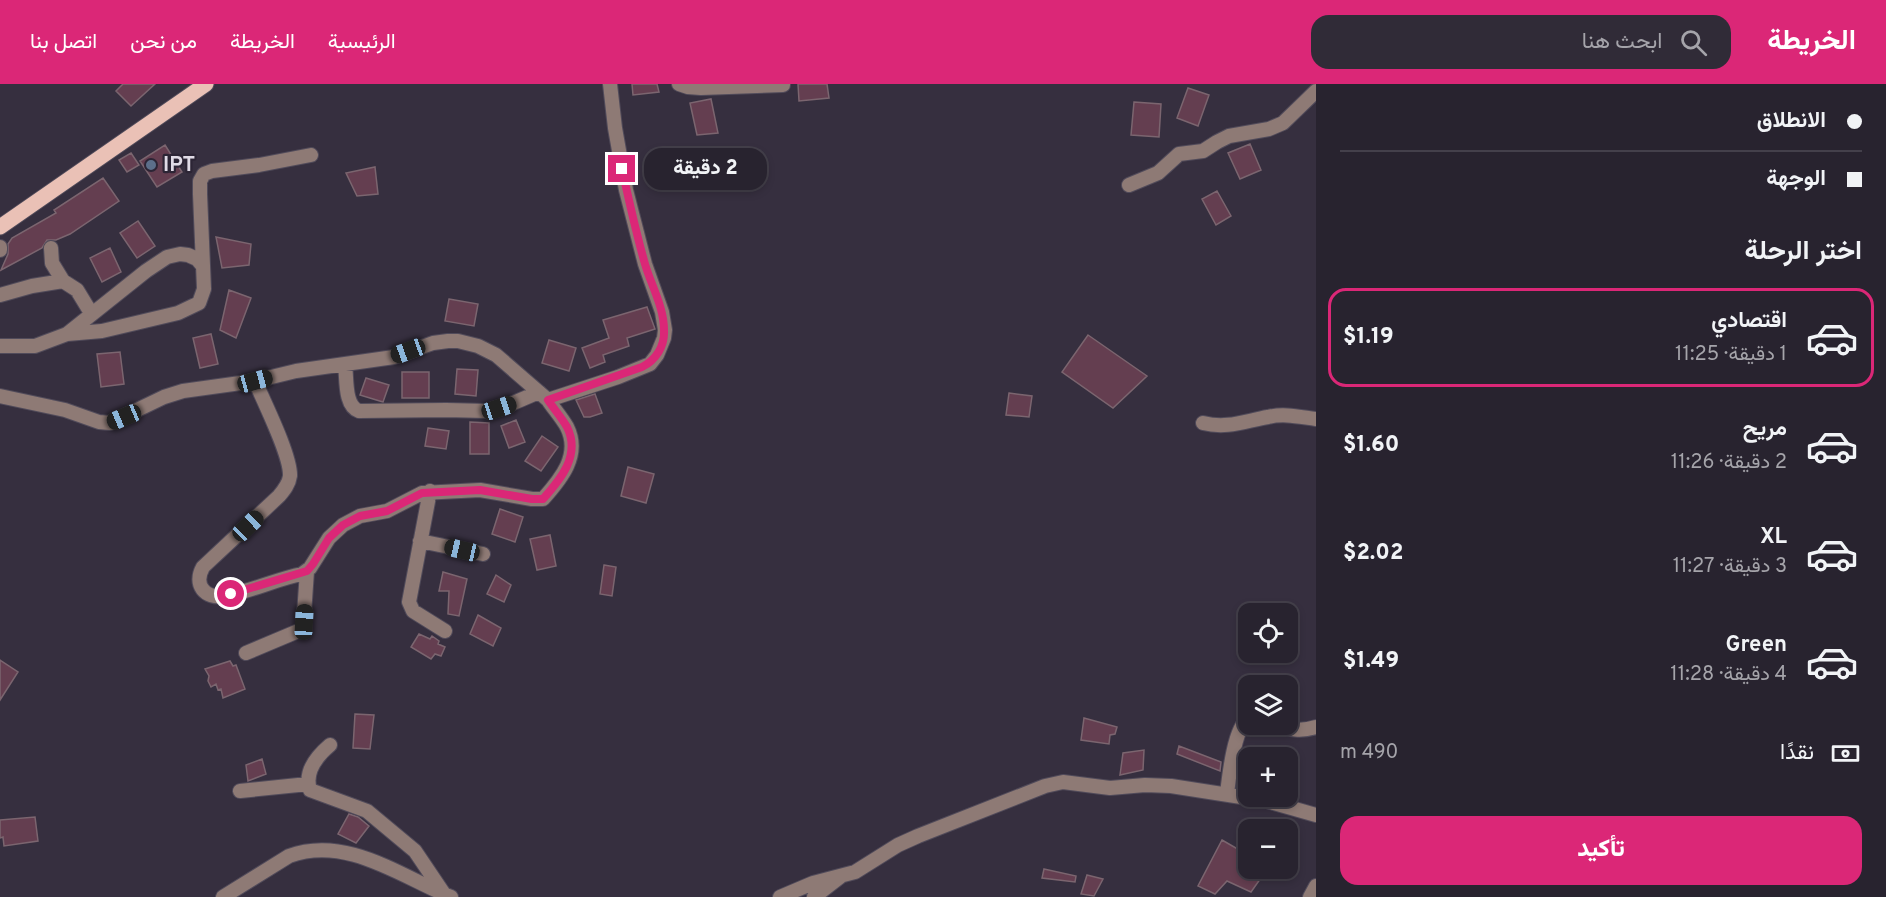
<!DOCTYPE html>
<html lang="ar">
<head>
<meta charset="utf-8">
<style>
  :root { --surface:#28232f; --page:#302b37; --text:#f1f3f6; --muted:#a5a4aa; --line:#44404b; --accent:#db2777 }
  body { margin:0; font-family:Overpass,Vazirmatn,sans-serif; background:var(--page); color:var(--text); direction:rtl; height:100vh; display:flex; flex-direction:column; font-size:22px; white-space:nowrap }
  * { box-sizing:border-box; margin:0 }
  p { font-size:20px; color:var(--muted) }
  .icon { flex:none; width:33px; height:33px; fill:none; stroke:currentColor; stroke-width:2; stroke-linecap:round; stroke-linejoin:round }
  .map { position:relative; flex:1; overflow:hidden; direction:ltr }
  .drawer { display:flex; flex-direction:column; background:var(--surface); width:570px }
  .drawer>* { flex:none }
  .top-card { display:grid; align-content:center; height:132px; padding:0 24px; background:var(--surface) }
  .buttons { position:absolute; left:1238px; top:519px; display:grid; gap:12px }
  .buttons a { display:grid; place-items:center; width:60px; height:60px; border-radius:12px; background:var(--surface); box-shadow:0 3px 9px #0003,0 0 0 2px var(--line); font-size:30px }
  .end { position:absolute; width:27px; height:27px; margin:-14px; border:8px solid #db2777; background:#fff; box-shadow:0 0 0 3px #fff }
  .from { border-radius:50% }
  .bubble { position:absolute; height:42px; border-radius:18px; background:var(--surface); box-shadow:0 3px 9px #0003,0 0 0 2px var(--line); font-size:20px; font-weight:800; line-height:42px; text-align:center; direction:rtl }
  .car { position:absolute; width:18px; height:36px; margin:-18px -9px; border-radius:8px; box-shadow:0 0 4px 2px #0007; background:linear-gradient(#222 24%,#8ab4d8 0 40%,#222 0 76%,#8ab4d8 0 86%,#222 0) }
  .top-card b { display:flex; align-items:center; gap:21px; height:57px; font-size:22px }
  .top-card b+b { border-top:2px solid var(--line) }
  .top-card i { width:15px; height:15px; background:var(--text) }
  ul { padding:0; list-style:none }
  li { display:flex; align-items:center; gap:18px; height:99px; margin:0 12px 9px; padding:0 12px; border:3px solid transparent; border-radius:18px }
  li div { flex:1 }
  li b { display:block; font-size:22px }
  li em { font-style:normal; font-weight:800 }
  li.active { border-color:var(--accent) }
  li>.icon { width:54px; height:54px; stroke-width:1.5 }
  h2 { padding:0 24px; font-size:27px; line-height:72px }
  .pay { display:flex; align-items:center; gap:15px; height:66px; padding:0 24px; font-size:22px }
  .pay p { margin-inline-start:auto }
  .primary-button { display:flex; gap:12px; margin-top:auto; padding:12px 24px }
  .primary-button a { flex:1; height:69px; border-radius:18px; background:var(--accent); color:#fff; font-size:24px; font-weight:800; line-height:69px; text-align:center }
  header { display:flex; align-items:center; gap:36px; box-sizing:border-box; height:84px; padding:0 30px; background:var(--accent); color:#fff }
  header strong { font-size:28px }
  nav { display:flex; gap:33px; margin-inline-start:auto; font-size:21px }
  .search { width:420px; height:54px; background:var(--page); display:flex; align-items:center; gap:15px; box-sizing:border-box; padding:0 21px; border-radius:18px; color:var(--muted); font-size:22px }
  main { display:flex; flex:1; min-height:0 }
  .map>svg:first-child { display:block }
</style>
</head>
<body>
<header>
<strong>الخريطة</strong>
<div class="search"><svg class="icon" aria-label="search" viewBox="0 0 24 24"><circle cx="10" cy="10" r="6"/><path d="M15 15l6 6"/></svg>ابحث هنا</div>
<nav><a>الرئيسية</a><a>الخريطة</a><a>من نحن</a><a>اتصل بنا</a></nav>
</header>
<main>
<section class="drawer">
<div class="top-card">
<b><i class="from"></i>الانطلاق</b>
<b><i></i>الوجهة</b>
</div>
<h2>اختر الرحلة</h2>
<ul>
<li class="active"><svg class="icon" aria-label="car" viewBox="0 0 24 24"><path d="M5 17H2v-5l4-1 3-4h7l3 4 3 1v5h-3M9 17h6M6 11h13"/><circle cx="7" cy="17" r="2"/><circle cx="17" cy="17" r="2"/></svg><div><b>اقتصادي</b><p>1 دقيقة · 11:25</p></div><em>$1.19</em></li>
<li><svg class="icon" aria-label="car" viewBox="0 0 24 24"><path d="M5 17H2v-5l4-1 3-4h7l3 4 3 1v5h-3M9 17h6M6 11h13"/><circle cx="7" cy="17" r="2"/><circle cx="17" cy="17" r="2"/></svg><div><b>مريح</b><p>2 دقيقة · 11:26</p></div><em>$1.60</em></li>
<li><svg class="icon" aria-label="car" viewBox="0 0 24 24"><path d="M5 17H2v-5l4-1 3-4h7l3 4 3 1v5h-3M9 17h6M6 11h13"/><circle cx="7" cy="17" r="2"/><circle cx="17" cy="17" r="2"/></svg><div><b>XL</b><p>3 دقيقة · 11:27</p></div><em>$2.02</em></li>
<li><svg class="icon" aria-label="car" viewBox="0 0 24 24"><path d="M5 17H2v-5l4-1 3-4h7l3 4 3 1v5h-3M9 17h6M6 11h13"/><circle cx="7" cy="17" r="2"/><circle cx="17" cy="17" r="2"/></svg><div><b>Green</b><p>4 دقيقة · 11:28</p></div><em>$1.49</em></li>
</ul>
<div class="pay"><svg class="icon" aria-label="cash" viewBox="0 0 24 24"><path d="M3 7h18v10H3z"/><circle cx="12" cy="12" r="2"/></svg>نقدًا<p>490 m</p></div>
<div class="primary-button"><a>تأكيد</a></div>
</section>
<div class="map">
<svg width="1316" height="813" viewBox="0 0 1316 813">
  <rect width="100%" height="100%" fill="#362f3f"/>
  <path fill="#643e50" stroke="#7b656f" stroke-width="1.5" d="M123 0H155L131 22 116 7Z
    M632 0H657L659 8 633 11Z
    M798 0H827L829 14 799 17Z
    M1188 4 1209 11 1198 42 1177 34Z
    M711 15 718 49 697 51 690 19Z
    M1134 18 1161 20 1159 53 1131 51Z
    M1250 60 1261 86 1240 95 1228 69Z
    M165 61 182 88 157 103 140 77Z
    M131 69 139 81 127 88 119 76Z
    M375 83 378 110 357 112 346 89Z
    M103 94 119 117 70 150 56 156H47L42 164 1 186 8 170V160L12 154 56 129 54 126Z
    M1217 107 1231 132 1216 141 1202 115Z
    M138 137 155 162 137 174 120 149Z
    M216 153 251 160 249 181 222 184Z
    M110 164 121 188 102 198 90 174Z
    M229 206 251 214 236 254 220 246Z
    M449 215 478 220 474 242 445 237Z
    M647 223 655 245 627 254 629 262 603 271 605 278 590 284 582 264 609 254 603 236Z
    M211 250 218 280 200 284 193 254Z
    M1088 251 1147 292 1113 324 1062 288Z
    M549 256 576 264 569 287 542 279Z
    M120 268 124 300 101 303 97 270Z
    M457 285 478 286 476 312 455 310Z
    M402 288H429V314H402Z
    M366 294 389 301 383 318 360 311Z
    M1009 309 1032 312 1029 333 1006 331Z
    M595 310 602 329 590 333H584L576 316Z
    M516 336 525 358 509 364 501 342Z
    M470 338 489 339V370H470Z
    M428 344 449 347 446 365 425 362Z
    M542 352 558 363 541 387 525 377Z
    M628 383 654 390 646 419 621 412Z
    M500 425 523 433 515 458 492 450Z
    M550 451 556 482 537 486 530 455Z
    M604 481 616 483 612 512 600 510Z
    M443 488 467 495 459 532 448 530 449 507H439Z
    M496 491 511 501 504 518 487 510Z
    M478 531 501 544 493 562 470 550Z
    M419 550 430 555 432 552 439 557 438 560 445 563 441 572 435 570 431 575 411 563Z
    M0 576 18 588 0 616Z
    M230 577 233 582 236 581 245 605 223 614 221 605 218 606 216 600 211 603 208 597 209 592 205 585Z
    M355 630 374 631 370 665 353 664Z
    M1084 634 1117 643 1115 650 1110 651 1109 660 1081 656Z
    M1179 662 1221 678 1220 687 1177 670Z
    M1144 666 1143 686 1120 691 1123 669Z
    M262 675 266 690 248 697 246 681Z
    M349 730 358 733 369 742 356 759 338 750Z
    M35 733 38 757 4 762 3 753 0 754V736Z
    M1222 756 1248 771V784H1268L1251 808 1227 797 1215 810 1198 802Z
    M1044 785 1076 792 1075 798 1042 794Z
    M1087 791 1103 795 1094 812 1081 810Z"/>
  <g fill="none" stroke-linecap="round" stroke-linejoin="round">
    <defs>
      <path id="minor" d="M679 0 688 3 701 4 783 1
        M1129 101 1158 89 1179 70 1203 67 1217 58 1229 52 1269 45 1283 39 1316 7
        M0 163V166
        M51 164 52 179 63 197
        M0 211 32 202 63 197 77 206 91 229
        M67 250 102 247 178 229 199 219 204 205 200 110V97L204 90 212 87 259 81 311 71
        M0 262H35L67 250 146 187 167 173 180 170 188 171 197 175 202 181
        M345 280C347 294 344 322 359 327L446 326 487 327 511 320 539 308
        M255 297C264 318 291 372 290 392 289 400 284 406 279 412L203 483C193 501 205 515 224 512 250 508 276 495 302 490L310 484 329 454 343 441 360 432 387 427 422 409 480 406 532 415H543C561 395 581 371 567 343 562 334 554 325 548 316
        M0 312 65 326 99 338 110 339 164 313 183 307 255 297 296 287 394 273 433 259 448 257H458L478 262 496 271 548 316 618 293 650 280 657 271 664 254 665 246 662 228 645 180 626 106 615 44 610 0
        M1203 339C1227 345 1245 337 1268 333 1284 329 1300 333 1316 335
        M430 407 409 518 413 527 445 547
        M420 457 483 470
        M246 569 303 545 307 487
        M1275 640C1290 646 1301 648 1316 643
        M330 661C317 672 304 688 310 706L367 727 415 767 444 810
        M240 707 308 700
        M1227 710C1229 693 1234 644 1248 635
        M223 813 289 772C346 751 400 792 451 813
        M780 813 813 799 855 788 898 761 918 752 1045 702 1063 698 1110 704 1145 701 1171 702 1267 717 1316 731
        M814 813 840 793
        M1310 813 1316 802"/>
      <path id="major" d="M0 143 206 0"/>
    </defs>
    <use href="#minor" stroke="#514b5a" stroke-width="16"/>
    <use href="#major" stroke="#514b5a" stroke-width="17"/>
    <use href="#minor" stroke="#8e7a75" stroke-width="14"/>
    <use href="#major" stroke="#eac1b6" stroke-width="15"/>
  </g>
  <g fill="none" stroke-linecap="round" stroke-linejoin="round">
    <path stroke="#db2777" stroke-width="8" d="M231 510 307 487 313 480 329 454 343 441 360 432 387 427 422 409 480 406 532 415H543C561 395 581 371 567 343 562 334 554 325 548 316L642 283C656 276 665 262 664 246 664 223 651 201 645 180 636 149 629 117 622 85"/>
  </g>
  <circle fill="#5c6f8a" stroke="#2c2535" stroke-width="2" cx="151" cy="81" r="6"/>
  <g text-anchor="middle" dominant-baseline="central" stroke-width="4.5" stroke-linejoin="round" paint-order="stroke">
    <g font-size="21" font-weight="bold" fill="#e0dbe6" stroke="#2c2535" text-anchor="start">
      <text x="163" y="81">IPT</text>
    </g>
  </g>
</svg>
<div class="buttons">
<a><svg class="icon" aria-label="locate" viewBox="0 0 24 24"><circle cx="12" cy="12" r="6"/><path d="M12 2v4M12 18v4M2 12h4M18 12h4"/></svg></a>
<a><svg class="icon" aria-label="layers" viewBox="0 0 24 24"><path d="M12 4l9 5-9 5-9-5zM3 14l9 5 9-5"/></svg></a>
<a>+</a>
<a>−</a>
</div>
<i class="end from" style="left:231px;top:510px"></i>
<i class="end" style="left:622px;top:85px"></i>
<div class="bubble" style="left:644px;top:64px;width:123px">2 دقيقة</div>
<i class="car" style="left:408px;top:267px;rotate:250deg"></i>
<i class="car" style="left:255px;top:297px;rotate:75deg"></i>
<i class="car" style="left:499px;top:324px;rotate:72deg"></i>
<i class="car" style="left:124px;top:333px;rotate:247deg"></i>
<i class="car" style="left:248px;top:442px;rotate:46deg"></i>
<i class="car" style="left:462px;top:466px;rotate:283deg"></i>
<i class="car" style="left:304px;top:538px;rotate:3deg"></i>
</div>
</main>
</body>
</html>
